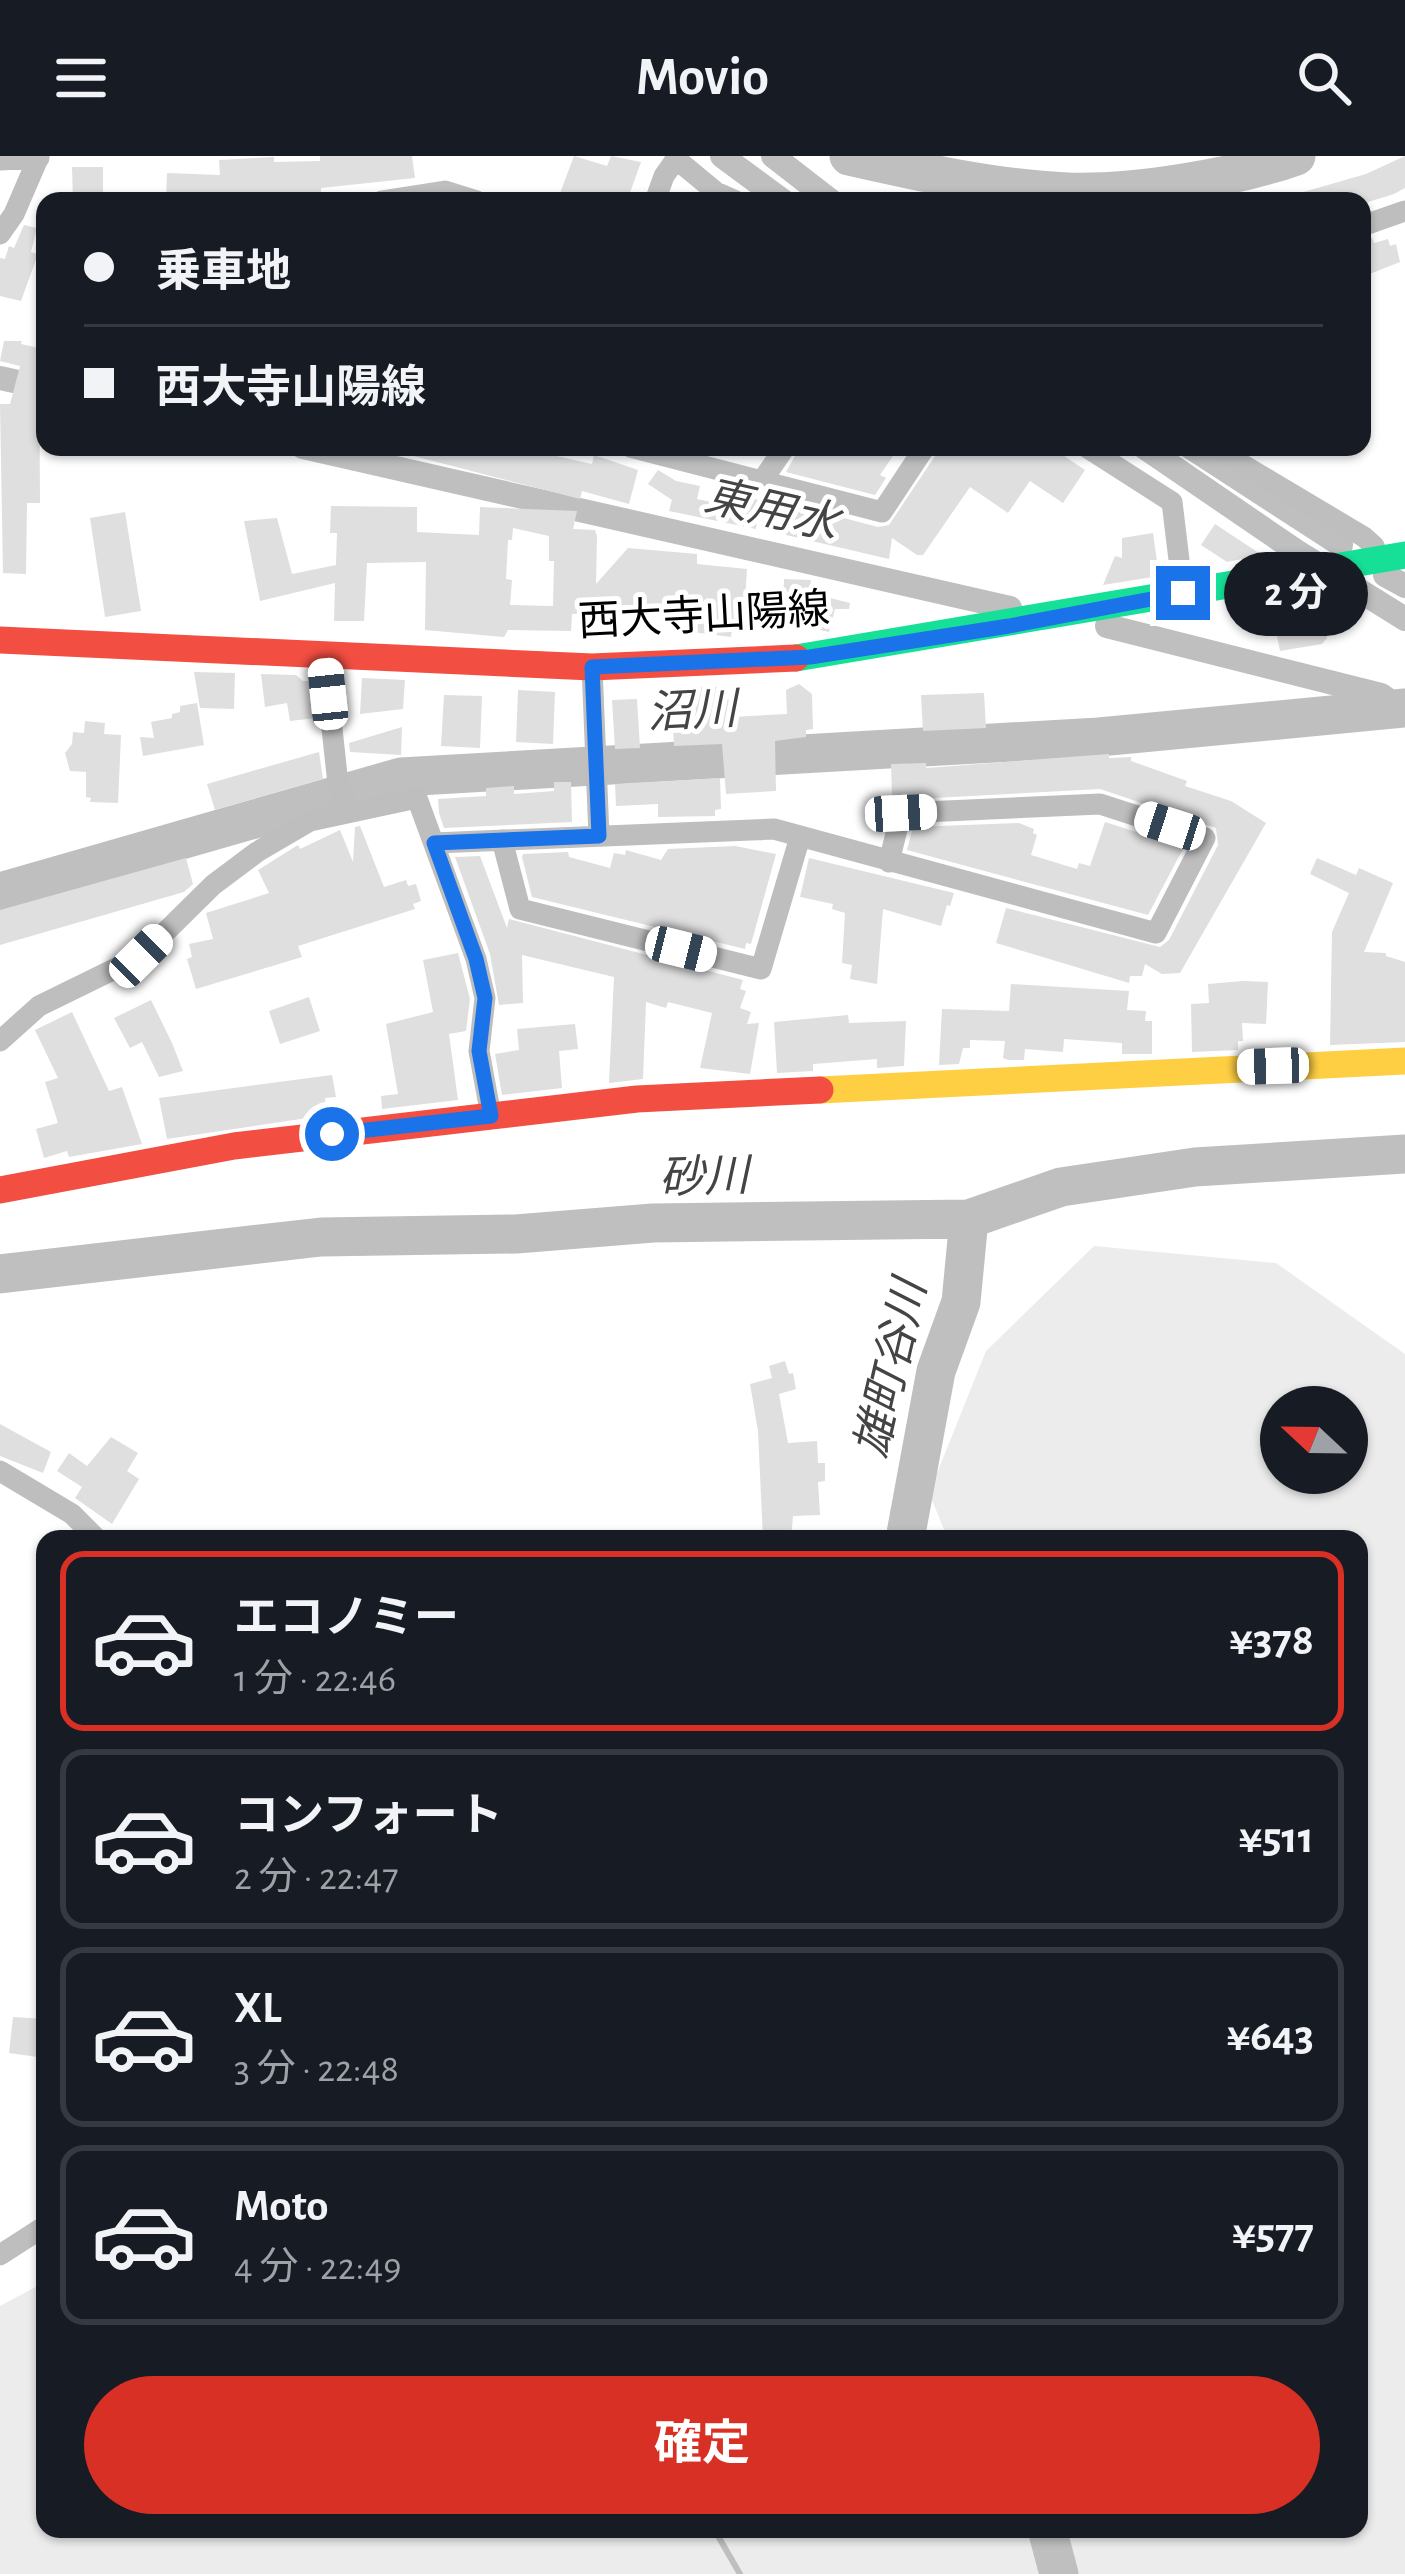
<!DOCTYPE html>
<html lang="ja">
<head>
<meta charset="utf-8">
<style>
  :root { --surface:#171b24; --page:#242831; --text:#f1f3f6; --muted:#9ea1a6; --line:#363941; --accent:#d93025 }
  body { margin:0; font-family:"Alegreya Sans","Noto Sans JP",sans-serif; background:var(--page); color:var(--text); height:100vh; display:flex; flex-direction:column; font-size:45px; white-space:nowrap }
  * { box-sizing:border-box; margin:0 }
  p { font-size:39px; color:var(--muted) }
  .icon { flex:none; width:66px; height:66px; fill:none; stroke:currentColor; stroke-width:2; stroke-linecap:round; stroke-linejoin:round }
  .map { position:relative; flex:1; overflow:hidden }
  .side { position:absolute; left:36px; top:1374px; width:1332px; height:1008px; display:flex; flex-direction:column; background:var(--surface); border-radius:24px; box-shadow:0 3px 9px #0004 }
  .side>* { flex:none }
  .banner { position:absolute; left:36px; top:36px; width:1335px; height:264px; border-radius:24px; box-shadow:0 3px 9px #0004; display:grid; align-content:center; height:264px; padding:0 48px; background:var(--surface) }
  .needle { width:78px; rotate:292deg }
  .fabs { position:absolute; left:1260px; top:1230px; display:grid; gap:24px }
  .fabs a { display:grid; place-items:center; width:108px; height:108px; border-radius:50%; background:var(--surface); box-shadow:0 3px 9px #0004; font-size:60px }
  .end { position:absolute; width:54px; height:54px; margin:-27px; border:15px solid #1a73e8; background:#fff; box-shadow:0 0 0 6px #fff }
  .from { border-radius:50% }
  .bubble { position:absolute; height:84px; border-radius:42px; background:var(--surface); box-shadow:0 3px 9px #0004; font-size:39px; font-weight:700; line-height:84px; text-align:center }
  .car { position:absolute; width:36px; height:72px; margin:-36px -18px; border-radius:15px; box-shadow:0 0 9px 3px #0007; background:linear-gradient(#fff 24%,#345 0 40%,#fff 0 76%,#345 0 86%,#fff 0) }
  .banner b { display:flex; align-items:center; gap:42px; height:114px; font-size:45px }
  .banner b+b { border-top:3px solid var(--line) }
  .banner i { width:30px; height:30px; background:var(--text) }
  ul { padding:21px 0 0; list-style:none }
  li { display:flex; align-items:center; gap:36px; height:180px; margin:0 24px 18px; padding:0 24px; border:6px solid var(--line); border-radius:24px }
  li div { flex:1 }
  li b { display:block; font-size:45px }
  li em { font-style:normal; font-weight:700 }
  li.on { border-color:var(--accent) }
  li>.icon { width:108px; height:108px; stroke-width:1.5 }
  .cta { display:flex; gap:24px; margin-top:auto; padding:24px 48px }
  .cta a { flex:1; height:138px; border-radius:72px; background:var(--accent); color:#fff; font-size:48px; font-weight:700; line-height:138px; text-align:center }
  header { display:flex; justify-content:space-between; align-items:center; height:156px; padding:0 48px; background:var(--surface); font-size:54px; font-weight:700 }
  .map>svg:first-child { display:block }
</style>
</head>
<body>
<header><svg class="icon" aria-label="menu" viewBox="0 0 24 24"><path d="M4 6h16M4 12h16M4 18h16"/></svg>Movio<svg class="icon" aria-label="search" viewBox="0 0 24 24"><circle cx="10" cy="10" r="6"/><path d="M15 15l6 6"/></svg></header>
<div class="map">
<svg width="1405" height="2418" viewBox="0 0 1405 2418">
  <rect width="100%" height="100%" fill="#fff"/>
  <path fill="#ececec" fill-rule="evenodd" d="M1094 1090 1276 1107 1405 1198V2418H0V2150L45 2126V2373H1359V1383H948L929 1337 986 1195ZM1347 1251V1317H1281V1251Z"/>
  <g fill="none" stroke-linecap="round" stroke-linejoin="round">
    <path stroke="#bfbfbf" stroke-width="6" d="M714 2373 740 2418"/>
    <path stroke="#bfbfbf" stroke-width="24" d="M722 0 783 45
      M773 0 831 45
      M0 222 45 232
      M303 291 1010 452
      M1144 291 1296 395 1405 463
      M1190 291 1341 389
      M1385 419 1405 430
      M1107 470 1381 539 1400 552"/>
    <path stroke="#bfbfbf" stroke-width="39" d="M849 0C919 16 996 33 1068 36 1134 38 1234 22 1296 0
      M0 736 401 621 1099 581 1405 552
      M0 1118 321 1081 516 1078 653 1067 969 1063 1061 1031 1195 1011 1405 998
      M905 1383 936 1215 961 1146 969 1063
      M1047 2373 1059 2418"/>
  </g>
  <path fill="#dfdfdf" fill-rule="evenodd" d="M320 0H412L415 22 321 32V37L194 40 193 45H166L167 17 220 19 219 4 274 1V6L320 5Z
    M574 0 607 10 611 0 641 6 627 45H557Z
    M1405 0V32L1394 38 1362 48V45H1287L1286 41 1366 18Z
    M72 11H103V45H73Z
    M24 69 37 72 31 96 38 98 21 145 0 140V102L5 103 9 90 14 92Z
    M1372 82 1374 87 1388 83 1390 90 1396 88 1400 106 1362 121V85Z
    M4 185H22L21 188 39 192 40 347H27L26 418 3 417 0 248H10L20 210 0 205Z
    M403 291H516L592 308 594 299 638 314 629 348 582 335 580 343 402 297Z
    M800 291H899L880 319 886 322 875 339 786 316Z
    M941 291H985L997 299 1003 291H1051L1085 314 1063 347 1030 325 1008 357 970 331 923 399H917L892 382 889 403 786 379 787 347 878 371 889 369Z
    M658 314 676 325 700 330 697 343 730 350 733 338 759 344 756 373 669 355 672 344 648 328Z
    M331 350 417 351V376L479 379 480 351 577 355 573 373 595 374 597 380 596 428 628 392 697 398V408L747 413 743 476 732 474 731 481 685 475 686 454 579 446V458H572L571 475 508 474 504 481 425 474 426 406 367 407 364 465H334L335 427 260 445 244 365 277 362 292 418 336 409 337 377H330ZM513 372 549 380V405H554L553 450 510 449 512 424 506 423 508 384H512Z
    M125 356 141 455 105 461 90 362Z
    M1215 368 1262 399 1227 406 1201 389Z
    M1153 377 1159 420 1103 429 1115 400 1122 402V382Z
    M784 423 811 424 810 437 850 447 849 453H835L829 476 812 472 814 453 783 450Z
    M1321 445 1327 482 1322 488 1280 495 1272 455Z
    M194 516 235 517 234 553 200 552Z
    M261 518 296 519 303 525H312L316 562 290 565 287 547 265 551Z
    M362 522 405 524 403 553 360 558Z
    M799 528 812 538 813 573 806 574V581L775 585 776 635 726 638 722 588 674 590 671 532 721 531V544L731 543 732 561 787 558 786 534Z
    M518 534 555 536 553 588 516 586Z
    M984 537 986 572 923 575 921 539Z
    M444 539 482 540 480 592 441 590Z
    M637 543 640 592 615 593 612 544Z
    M197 547 204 589 143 600 140 581 154 582 151 566 172 562V558L180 556V550Z
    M85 565 105 567 104 578 121 579 118 647 90 646 91 642 86 641V616L70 615 65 597 72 588 73 576 84 577Z
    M402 571 401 599 350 596 349 587Z
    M319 596 323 623 215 654 207 628Z
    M1109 598V602L1131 601V605L1187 625 1185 630 1231 645 1266 667 1180 817 1162 818 1145 808 1142 820H1130L1129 827 996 787 1006 752 1160 791 1169 784 1218 689 1216 672 1100 633 896 644 892 639 891 608 926 607V612Z
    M720 622 721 653 715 654V660L658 661V648L616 650 615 628Z
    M554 626H571L572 666 444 672 439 657 438 643 486 640V632L514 630V638L554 635Z
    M1105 666 1184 691 1148 759 907 694 913 671 1019 667 1034 673 1033 677 1037 679 1031 699 1077 713 1079 707 1090 710Z
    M360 670 384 731 406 724 408 730 416 728 421 745 413 748 415 753 298 790 302 801 196 833 187 803 192 801 189 788 213 783 206 757 269 737 258 714 298 689 300 693 340 674 353 706 355 671Z
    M735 690 776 698 751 788 746 787 745 793 532 741 522 701 523 698 568 696 569 701 610 712 614 697 625 699 626 694 661 704 668 693Z
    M480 700 507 772 509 763 743 824 740 833 746 835 740 852 751 856 747 868 759 867 750 918 700 912 712 857 668 846 666 852 646 846 643 923 609 927 614 821 522 799 523 847 499 849 490 798 455 701Z
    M186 702 193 728 184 736 0 789V754Z
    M809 702 954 737 950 750 947 749 941 770 883 753 877 828 850 823 852 809 842 807 845 757 832 753 833 748 800 741Z
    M1317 702 1356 719 1359 712 1393 727 1364 796 1386 797V800L1405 806V886L1330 889 1332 776 1349 737 1310 718Z
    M458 797 470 843 466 875 449 878 458 944 382 953 381 940 398 938 386 868 433 856 423 804Z
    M1243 825 1268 826 1266 868 1242 867 1243 885H1238V894L1192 896 1191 848 1209 847 1208 828Z
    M1011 828 1129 835 1127 854 1146 855 1145 865H1152V898H1122V887L1064 883 1063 896 1025 893 1024 904H1008L1003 902 1005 885 970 884V892H963L959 908 939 909 942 853 1009 855Z
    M309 841 320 875 280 888 269 855Z
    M151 844 172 887 183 915 159 921 142 886 130 892 114 862Z
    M72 856 109 935 122 931 142 988 69 1001 67 995 44 1002 36 973 58 967 45 926 58 922 35 874Z
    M848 859 849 867 906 865 904 910 877 912V903L813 908V915L777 917 774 866Z
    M575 868 578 893 559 895 562 932 502 939 495 898 519 894 517 873Z
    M332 919 336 941 325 942 327 959 167 983 159 942Z
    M785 1205 789 1218 793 1217 796 1233 779 1238 788 1287 817 1285 818 1307H825V1325L818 1326 820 1359 793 1360 791 1383H763L758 1275 750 1228 772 1222 769 1210Z
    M0 1268 51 1296 43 1317 0 1300Z
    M111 1281 138 1297 127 1315 139 1323 112 1368 75 1342 82 1331 57 1315 69 1297 87 1310Z
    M13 1861 45 1863V1902L9 1897Z"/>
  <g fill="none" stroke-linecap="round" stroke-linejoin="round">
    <path stroke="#bebebe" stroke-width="21" d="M0 4 39 2
      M381 45 445 35 477 45
      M655 45 664 20 676 3 716 36 736 45
      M1362 70 1405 55
      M0 78 14 58 39 0
      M630 291 882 356 925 291
      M1086 291 1172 346 1183 437
      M1213 291 1364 381 1374 390 1379 403
      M762 325 785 291
      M324 498 337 619 348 657
      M592 511 599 680
      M502 684 520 753 761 813 800 681
      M434 687 774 673 1156 777 1205 682 1100 648 901 657 889 706
      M0 885 39 850 141 800 213 729 257 696 310 665 417 642 476 803 485 842 479 895 491 960
      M0 1315 72 1358 97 1383
      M0 2099 45 2070"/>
    <path stroke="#16e098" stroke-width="27" d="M796 502 1405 399"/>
    <path stroke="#ffcf43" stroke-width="27" d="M820 934 1405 905"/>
    <path stroke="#f24e42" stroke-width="27" d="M0 484 592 511 796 502
      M0 1034 234 990 637 943 820 934"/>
  </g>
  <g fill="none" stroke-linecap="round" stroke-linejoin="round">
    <path stroke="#1a73e8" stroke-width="15" d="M332 978 491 960 479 895 485 842 476 803 434 687 599 680 592 511 810 501 1009 470 1183 437"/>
  </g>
  <g text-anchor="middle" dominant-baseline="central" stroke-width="10" stroke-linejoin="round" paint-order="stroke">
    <g font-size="42" fill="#000" stroke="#fff">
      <text transform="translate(704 460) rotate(-3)">西大寺山陽線</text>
    </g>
    <g font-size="45" font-style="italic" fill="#444" stroke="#fff">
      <text transform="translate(771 355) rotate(13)">東用水</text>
      <text transform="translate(692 556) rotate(-3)">沼川</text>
      <text transform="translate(704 1022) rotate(-2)">砂川</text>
      <text transform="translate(892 1213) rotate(-77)">雄町谷川</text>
    </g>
  </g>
</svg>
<div class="fabs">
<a><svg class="needle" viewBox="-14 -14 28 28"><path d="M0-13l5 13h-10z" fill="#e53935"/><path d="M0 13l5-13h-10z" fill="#9ea1a6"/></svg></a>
</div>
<i class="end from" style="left:332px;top:978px"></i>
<i class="end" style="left:1183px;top:437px"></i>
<div class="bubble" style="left:1224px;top:396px;width:144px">2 分</div>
<i class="car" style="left:328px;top:538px;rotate:354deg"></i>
<i class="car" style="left:901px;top:657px;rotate:87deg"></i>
<i class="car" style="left:1170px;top:670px;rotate:288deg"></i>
<i class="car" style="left:681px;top:793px;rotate:104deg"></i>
<i class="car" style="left:141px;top:800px;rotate:45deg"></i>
<i class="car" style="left:1273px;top:910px;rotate:268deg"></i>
<div class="banner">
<b><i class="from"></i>乗車地</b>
<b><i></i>西大寺山陽線</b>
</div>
<section class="side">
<ul>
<li class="on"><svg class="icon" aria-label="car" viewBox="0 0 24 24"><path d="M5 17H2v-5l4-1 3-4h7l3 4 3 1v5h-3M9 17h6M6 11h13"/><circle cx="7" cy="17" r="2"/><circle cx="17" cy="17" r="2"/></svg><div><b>エコノミー</b><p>1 分 · 22:46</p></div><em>¥378</em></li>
<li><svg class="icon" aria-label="car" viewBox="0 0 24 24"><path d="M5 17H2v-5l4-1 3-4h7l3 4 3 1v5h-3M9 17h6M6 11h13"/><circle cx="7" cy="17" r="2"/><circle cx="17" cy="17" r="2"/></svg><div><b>コンフォート</b><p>2 分 · 22:47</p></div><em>¥511</em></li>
<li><svg class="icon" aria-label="car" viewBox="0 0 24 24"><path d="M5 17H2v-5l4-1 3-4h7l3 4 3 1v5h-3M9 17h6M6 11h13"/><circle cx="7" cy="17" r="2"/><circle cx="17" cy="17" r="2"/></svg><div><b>XL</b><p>3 分 · 22:48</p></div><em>¥643</em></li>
<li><svg class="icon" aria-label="car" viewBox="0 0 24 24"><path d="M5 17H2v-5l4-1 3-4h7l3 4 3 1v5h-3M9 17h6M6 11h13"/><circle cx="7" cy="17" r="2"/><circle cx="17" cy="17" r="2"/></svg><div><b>Moto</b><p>4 分 · 22:49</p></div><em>¥577</em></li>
</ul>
<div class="cta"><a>確定</a></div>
</section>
</div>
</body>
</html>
